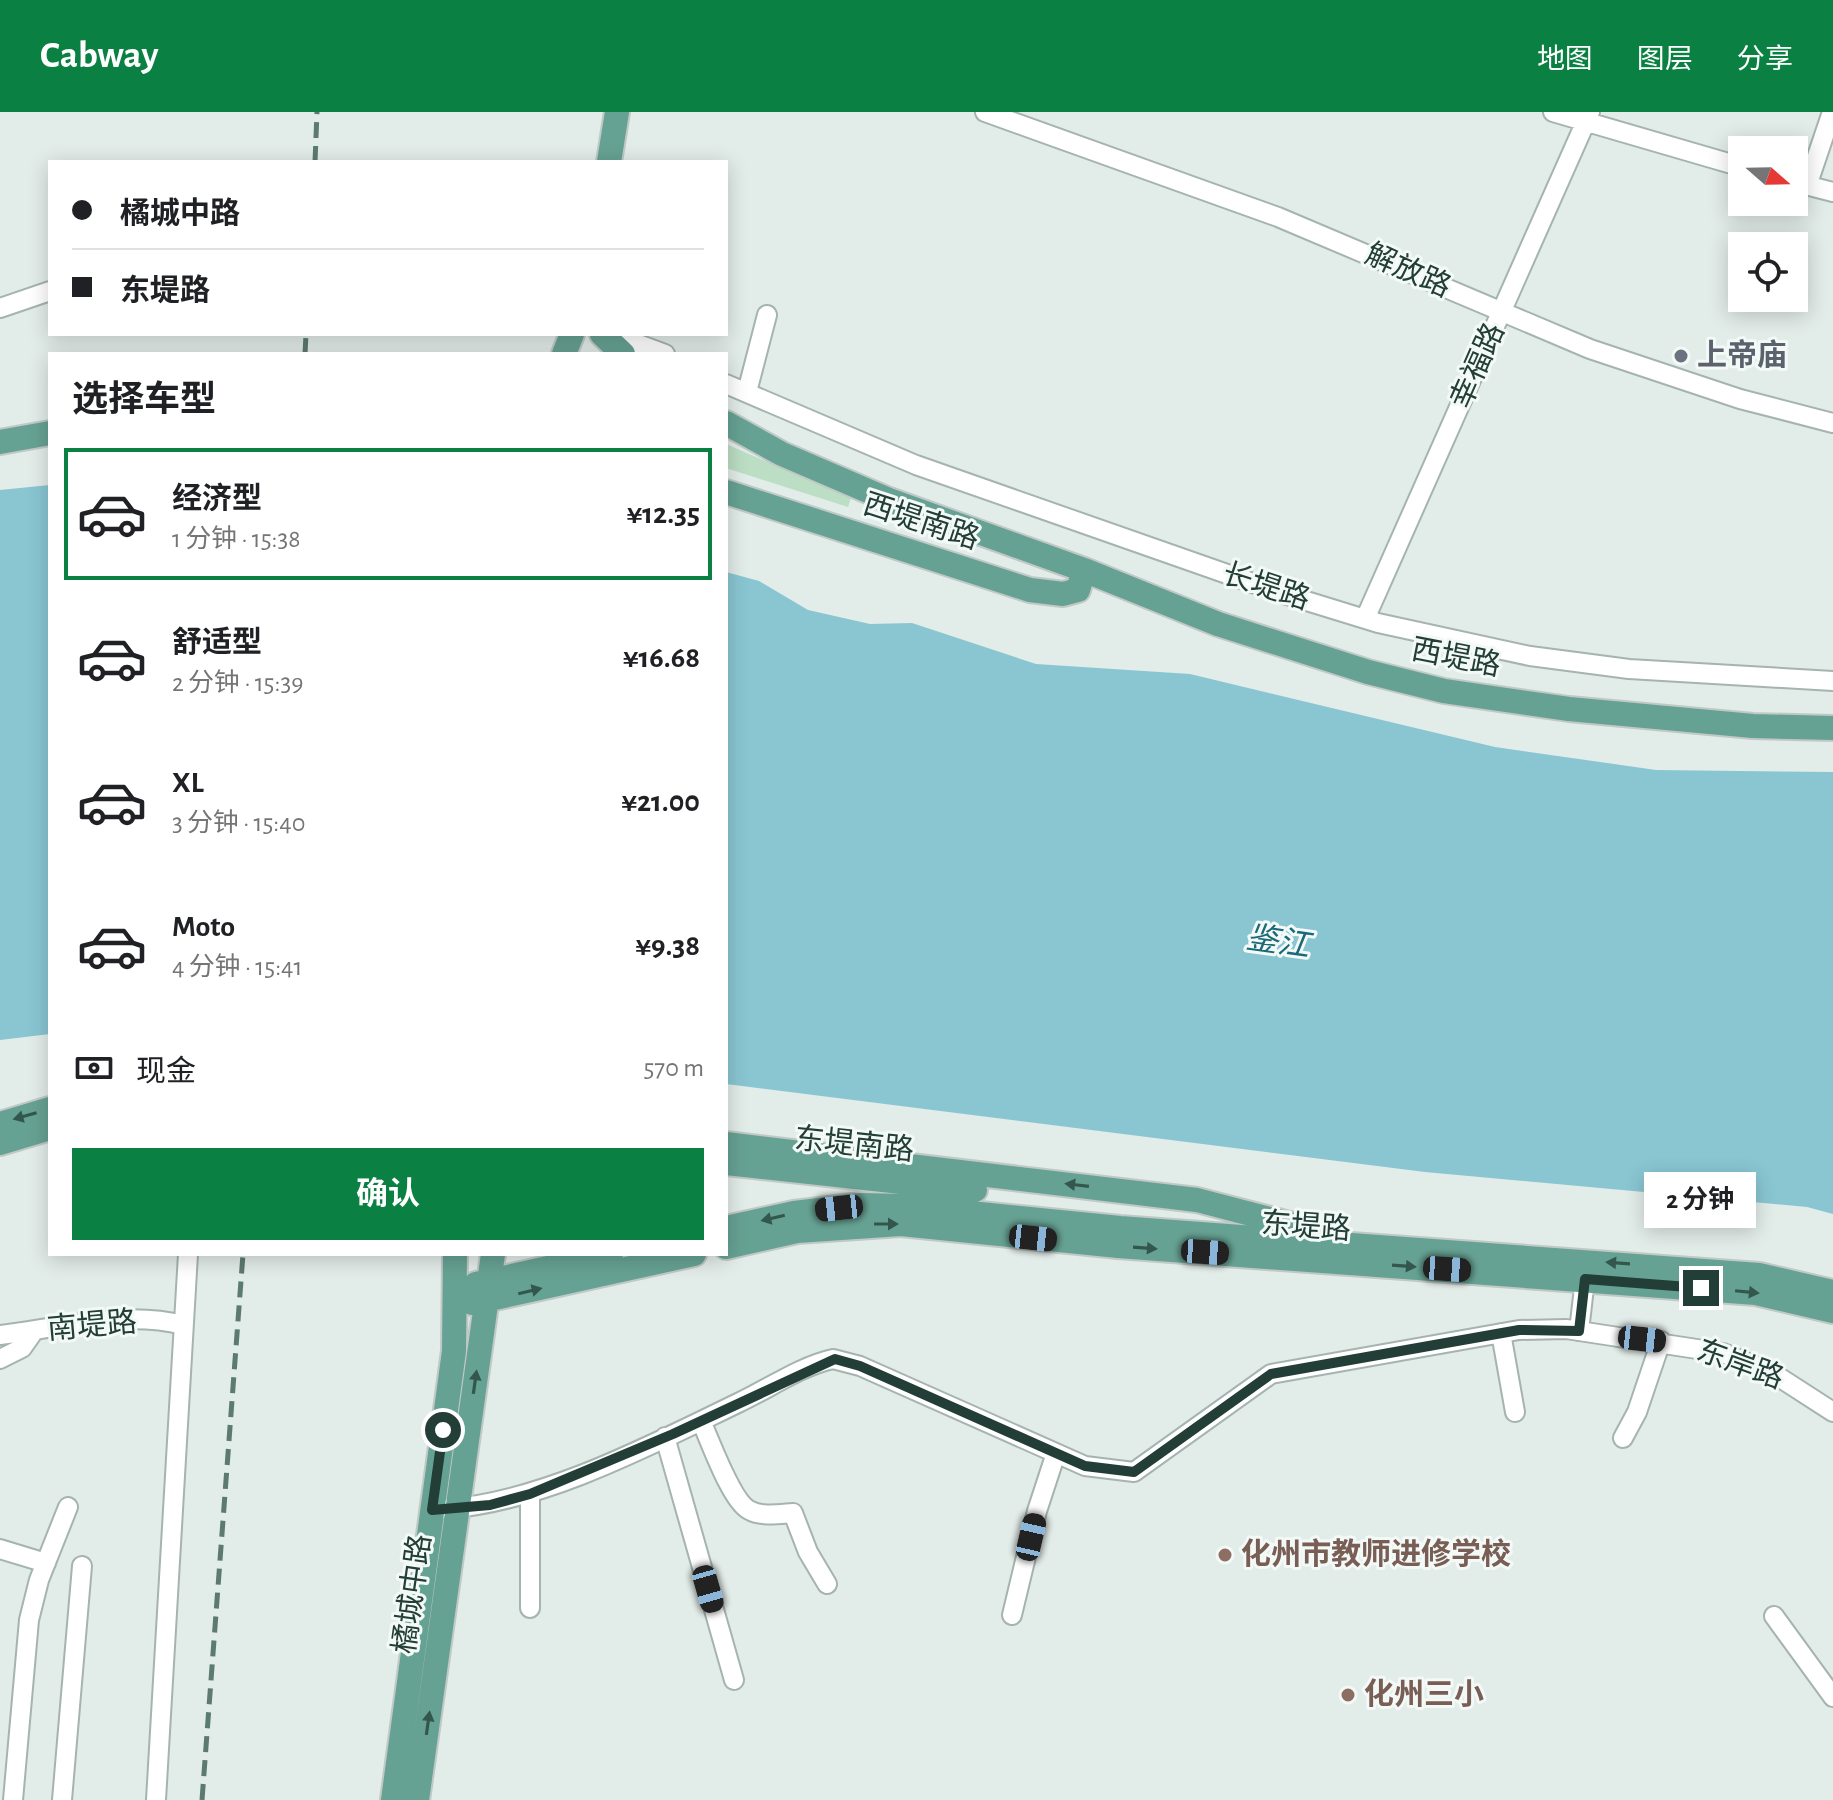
<!DOCTYPE html>
<html lang="zh">
<head>
<meta charset="utf-8">
<style>
  :root { --surface:#fff; --page:#f6f6f6; --text:#202124; --muted:#757577; --line:#e0e0e0; --accent:#0b8043 }
  body { margin:0; font-family:"Alegreya Sans","Noto Sans SC",sans-serif; background:var(--page); color:var(--text); height:100vh; display:flex; flex-direction:column; font-size:30px; white-space:nowrap }
  * { box-sizing:border-box; margin:0 }
  p { font-size:26px; color:var(--muted) }
  .icon { flex:none; width:44px; height:44px; fill:none; stroke:currentColor; stroke-width:2; stroke-linecap:round; stroke-linejoin:round }
  .map { position:relative; flex:1; overflow:hidden }
  .sheet { position:absolute; left:48px; top:240px; width:680px; height:904px; display:flex; flex-direction:column; background:var(--surface); border-radius:0px; box-shadow:0 4px 20px #0003 }
  .sheet>* { flex:none }
  .top-card { position:absolute; left:48px; top:48px; width:680px; height:176px; border-radius:0px; box-shadow:0 4px 20px #0003; display:grid; align-content:center; height:176px; padding:0 24px; background:var(--surface) }
  .needle { width:52px; rotate:110deg }
  .buttons { position:absolute; left:1728px; top:24px; display:grid; gap:16px }
  .buttons a { display:grid; place-items:center; width:80px; height:80px; border-radius:0px; background:var(--surface); box-shadow:0 4px 20px #0003; font-size:40px }
  .end { position:absolute; width:36px; height:36px; margin:-18px; border:10px solid #223e36; background:#fff; box-shadow:0 0 0 4px #fff }
  .from { border-radius:50% }
  .bubble { position:absolute; height:56px; border-radius:0px; background:var(--surface); box-shadow:0 4px 20px #0003; font-size:26px; font-weight:700; line-height:56px; text-align:center }
  .car { position:absolute; width:24px; height:48px; margin:-24px -12px; border-radius:10px; box-shadow:0 0 6px 2px #0007; background:linear-gradient(#222 24%,#8ab4d8 0 40%,#222 0 76%,#8ab4d8 0 86%,#222 0) }
  .top-card b { display:flex; align-items:center; gap:28px; height:76px; font-size:30px }
  .top-card b+b { border-top:2px solid var(--line) }
  .top-card i { width:20px; height:20px; background:var(--text) }
  ul { padding:0; list-style:none }
  li { display:flex; align-items:center; gap:24px; height:132px; margin:0 16px 12px; padding:0 8px; border:4px solid transparent; border-radius:0px }
  li div { flex:1 }
  li b { display:block; font-size:30px }
  li em { font-style:normal; font-weight:700 }
  li.current { border-color:var(--accent) }
  li>.icon { width:72px; height:72px; stroke-width:1.5 }
  h2 { padding:0 24px; font-size:36px; line-height:96px }
  .pay { display:flex; align-items:center; gap:20px; height:88px; padding:0 24px; font-size:30px }
  .pay p { margin-inline-start:auto }
  .primary-button { display:flex; gap:16px; margin-top:auto; padding:16px 24px }
  .primary-button a { flex:1; height:92px; border-radius:0px; background:var(--accent); color:#fff; font-size:32px; font-weight:700; line-height:92px; text-align:center }
  header { display:flex; align-items:center; gap:48px; box-sizing:border-box; height:112px; padding:0 40px; background:var(--accent); color:#fff }
  header strong { font-size:38px }
  nav { display:flex; gap:44px; margin-inline-start:auto; font-size:28px }
  .map>svg:first-child { display:block }
</style>
</head>
<body>
<header>
<strong>Cabway</strong>
<nav><a>地图</a><a>图层</a><a>分享</a></nav>
</header>
<div class="map">
<svg width="1833" height="1688" viewBox="0 0 1833 1688">
  <rect width="100%" height="100%" fill="#e2ece8"/>
  <path fill="#bbdec4" d="M726 332 851 386 848 395 726 356Z"/>
  <path fill="#89c6d2" d="M50 373V922L0 928V378Z
    M726 460 759 469 808 498 870 512 912 511 1036 552 1190 562 1495 635 1656 658 1833 660V1102L1807 1095 1425 1060 726 972Z"/>
  <g fill="none" stroke-linecap="round" stroke-linejoin="round">
    <defs>
      <path id="minor" d="M985 0 1278 105 1590 237 1740 287 1833 311
        M1553 0 1742 55
        M1794 70 1833 80
        M1807 74 1832 0
        M0 196 50 179
        M611 222 665 242
        M726 272 916 353 1287 483 1378 511 1530 544 1629 557 1833 569
        M747 280 767 203
        M1365 507 1590 0
        M1579 1219 1585 1167
        M1501 1221 1515 1300
        M0 1223C57 1216 126 1198 183 1213
        M0 1247 22 1236 34 1219
        M701 1309C710 1328 731 1389 749 1398 761 1405 779 1402 793 1401L808 1440 827 1472
        M665 1325 734 1568
        M1623 1326 1637 1300 1661 1229
        M530 1382V1496
        M446 1397C543 1390 651 1333 738 1291 768 1277 801 1254 833 1247L860 1254 1085 1354 1134 1360 1271 1262 1519 1218 1566 1217 1723 1241 1771 1260 1833 1300
        M0 1437 46 1451
        M1012 1503 1037 1399 1056 1341
        M1774 1504 1833 1585
        M13 1688 29 1508 39 1468 68 1395
        M62 1688 82 1454
        M156 1688 188 1142"/>
      <path id="major" d="M609 50 617 0
        M602 222 623 242
        M564 242 572 222
        M726 311 782 342 889 388 1084 458 1218 512 1368 560 1444 579 1569 597 1753 614 1833 616
        M0 330 50 321
        M726 380 1030 478 1063 482 1078 478 1084 458
        M0 1012 50 997
        M0 1031 50 1016
        M726 1032 1197 1088 1316 1119
        M726 1051 975 1078
        M726 1116 794 1101 861 1093 902 1094 1120 1116 1759 1163 1833 1180
        M726 1135 797 1119 901 1112 1118 1134 1756 1181 1833 1199
        M476 1172 611 1142
        M472 1191 694 1142
        M393 1688 454 1239 455 1142
        M417 1688 493 1142"/>
    </defs>
    <use href="#minor" stroke="#a5b4af" stroke-width="22"/>
    <use href="#major" stroke="#c1c9c7" stroke-width="28"/>
    <use href="#minor" stroke="#fff" stroke-width="18"/>
    <use href="#major" stroke="#66a293" stroke-width="24"/>
    <path stroke="#5c7972" stroke-width="5" stroke-dasharray="16 8" stroke-linecap="butt" d="M315 50 317 0
      M305 242 306 222
      M202 1688 243 1142"/>
  </g>
  <defs><path id="oneway-solid" d="M-6-.8H1V-3.2L6.5 0L1 3.2V.8H-6Z" transform="scale(2)"/></defs>
  <g fill="#33574d">
    <use href="#oneway-solid" transform="translate(25 1004) rotate(164)"/>
    <use href="#oneway-solid" transform="translate(1077 1073) rotate(-173)"/>
    <use href="#oneway-solid" transform="translate(773 1106) rotate(167)"/>
    <use href="#oneway-solid" transform="translate(886 1112)"/>
    <use href="#oneway-solid" transform="translate(1145 1136) rotate(4)"/>
    <use href="#oneway-solid" transform="translate(1618 1151) rotate(-176)"/>
    <use href="#oneway-solid" transform="translate(1404 1154) rotate(4)"/>
    <use href="#oneway-solid" transform="translate(530 1179) rotate(-13)"/>
    <use href="#oneway-solid" transform="translate(1747 1180) rotate(6)"/>
    <use href="#oneway-solid" transform="translate(475 1270) rotate(-82)"/>
    <use href="#oneway-solid" transform="translate(428 1611) rotate(-82)"/>
  </g>
  <g fill="none" stroke-linecap="round" stroke-linejoin="round">
    <path stroke="#223e36" stroke-width="10" d="M443 1318 432 1398 490 1393 530 1382 673 1322 835 1247 860 1254 1085 1354 1134 1360 1271 1262 1519 1218 1579 1219 1585 1167 1701 1176"/>
  </g>
  <circle fill="#6b7280" stroke="#f3f9f6" stroke-width="3" cx="1681" cy="244" r="8"/>
  <g fill="#8d6e63" stroke="#f3f9f6" stroke-width="3">
    <circle cx="1225" cy="1443" r="8"/>
    <circle cx="1348" cy="1583" r="8"/>
  </g>
  <g text-anchor="middle" dominant-baseline="central" stroke-width="6" stroke-linejoin="round" paint-order="stroke">
    <g font-size="30" fill="#223e36" stroke="#f3f9f6">
      <text transform="translate(1408 159) rotate(24)">解放路</text>
      <text transform="translate(1478 254) rotate(-66)">幸福路</text>
      <text transform="translate(921 410) rotate(18)">西堤南路</text>
      <text transform="translate(1266 475) rotate(18)">长堤路</text>
      <text transform="translate(1456 546) rotate(11)">西堤路</text>
      <text transform="translate(854 1033) rotate(6)">东堤南路</text>
      <text transform="translate(1306 1115) rotate(4)">东堤路</text>
      <text transform="translate(92 1214) rotate(-5)">南堤路</text>
      <text transform="translate(1740 1253) rotate(20)">东岸路</text>
      <text transform="translate(413 1482) rotate(-82)">橘城中路</text>
    </g>
    <g font-size="30" font-weight="bold" fill="#5b616d" stroke="#f3f9f6" text-anchor="start">
      <text x="1697" y="244">上帝庙</text>
    </g>
    <g font-size="30" font-weight="bold" fill="#785e54" stroke="#f3f9f6" text-anchor="start">
      <text x="1241" y="1443">化州市教师进修学校</text>
      <text x="1364" y="1583">化州三小</text>
    </g>
    <g font-size="32" font-style="italic" fill="#1b6a7a" stroke="#f3f9f6">
      <text transform="translate(1278 830) rotate(8)">鉴江</text>
    </g>
  </g>
</svg>
<div class="buttons">
<a><svg class="needle" viewBox="-14 -14 28 28"><path d="M0-13l5 13h-10z" fill="#e53935"/><path d="M0 13l5-13h-10z" fill="#757577"/></svg></a>
<a><svg class="icon" aria-label="locate" viewBox="0 0 24 24"><circle cx="12" cy="12" r="6"/><path d="M12 2v4M12 18v4M2 12h4M18 12h4"/></svg></a>
</div>
<i class="end from" style="left:443px;top:1318px"></i>
<i class="end" style="left:1701px;top:1176px"></i>
<div class="bubble" style="left:1644px;top:1060px;width:112px">2 分钟</div>
<i class="car" style="left:839px;top:1096px;rotate:264deg"></i>
<i class="car" style="left:1033px;top:1126px;rotate:96deg"></i>
<i class="car" style="left:1205px;top:1140px;rotate:94deg"></i>
<i class="car" style="left:1447px;top:1157px;rotate:94deg"></i>
<i class="car" style="left:1642px;top:1227px;rotate:96deg"></i>
<i class="car" style="left:1031px;top:1425px;rotate:13deg"></i>
<i class="car" style="left:708px;top:1477px;rotate:164deg"></i>
<div class="top-card">
<b><i class="from"></i>橘城中路</b>
<b><i></i>东堤路</b>
</div>
<section class="sheet">
<h2>选择车型</h2>
<ul>
<li class="current"><svg class="icon" aria-label="car" viewBox="0 0 24 24"><path d="M5 17H2v-5l4-1 3-4h7l3 4 3 1v5h-3M9 17h6M6 11h13"/><circle cx="7" cy="17" r="2"/><circle cx="17" cy="17" r="2"/></svg><div><b>经济型</b><p>1 分钟 · 15:38</p></div><em>¥12.35</em></li>
<li><svg class="icon" aria-label="car" viewBox="0 0 24 24"><path d="M5 17H2v-5l4-1 3-4h7l3 4 3 1v5h-3M9 17h6M6 11h13"/><circle cx="7" cy="17" r="2"/><circle cx="17" cy="17" r="2"/></svg><div><b>舒适型</b><p>2 分钟 · 15:39</p></div><em>¥16.68</em></li>
<li><svg class="icon" aria-label="car" viewBox="0 0 24 24"><path d="M5 17H2v-5l4-1 3-4h7l3 4 3 1v5h-3M9 17h6M6 11h13"/><circle cx="7" cy="17" r="2"/><circle cx="17" cy="17" r="2"/></svg><div><b>XL</b><p>3 分钟 · 15:40</p></div><em>¥21.00</em></li>
<li><svg class="icon" aria-label="car" viewBox="0 0 24 24"><path d="M5 17H2v-5l4-1 3-4h7l3 4 3 1v5h-3M9 17h6M6 11h13"/><circle cx="7" cy="17" r="2"/><circle cx="17" cy="17" r="2"/></svg><div><b>Moto</b><p>4 分钟 · 15:41</p></div><em>¥9.38</em></li>
</ul>
<div class="pay"><svg class="icon" aria-label="cash" viewBox="0 0 24 24"><path d="M3 7h18v10H3z"/><circle cx="12" cy="12" r="2"/></svg>现金<p>570 m</p></div>
<div class="primary-button"><a>确认</a></div>
</section>
</div>
</body>
</html>
